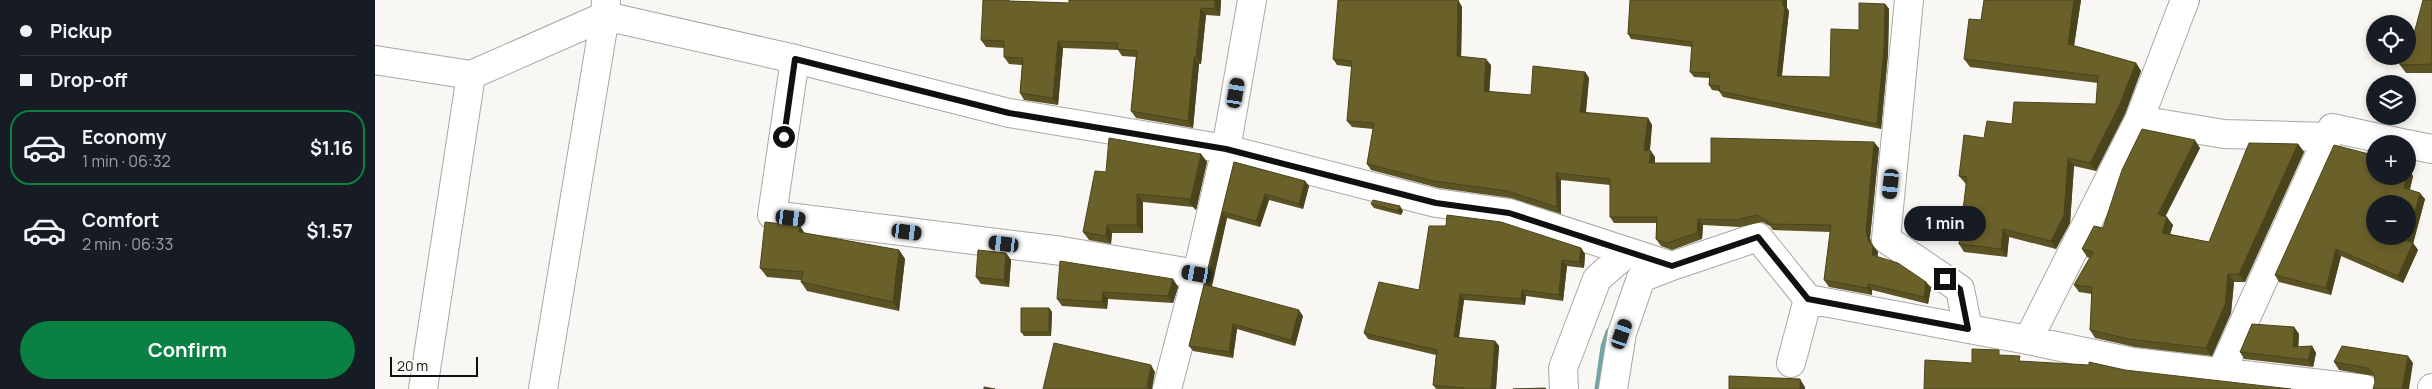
<!DOCTYPE html>
<html lang="en">
<head>
<meta charset="utf-8">
<style>
  :root { --surface:#171b24; --page:#20242c; --text:#f1f3f6; --muted:#9ea1a6; --line:#363941; --accent:#0b8043 }
  body { margin:0; font-family:Manrope,sans-serif; background:var(--page); color:var(--text); height:100vh; display:flex; flex-direction:column; font-size:19px; white-space:nowrap }
  * { box-sizing:border-box; margin:0 }
  p { font-size:16px; color:var(--muted) }
  .icon { flex:none; width:28px; height:28px; fill:none; stroke:currentColor; stroke-width:2; stroke-linecap:round; stroke-linejoin:round }
  .map { position:relative; flex:1; overflow:hidden }
  .sheet { display:flex; flex-direction:column; background:var(--surface); width:375px }
  .sheet>* { flex:none }
  .guide { display:grid; align-content:center; height:110px; padding:0 20px; background:var(--surface) }
  .fabs { position:absolute; left:1991px; top:15px; display:grid; gap:10px }
  .fabs a { display:grid; place-items:center; width:50px; height:50px; border-radius:50%; background:var(--surface); box-shadow:0 2px 8px #0003; font-size:25px }
  .scale { position:absolute; left:15px; bottom:12px; width:88px; box-sizing:border-box; padding-left:5px; border:2px solid #10100e; border-top:0; font-size:14px; line-height:18px; white-space:nowrap; color:#10100e; -webkit-text-stroke:4px #f8f7f3; paint-order:stroke }
  .end { position:absolute; width:22px; height:22px; margin:-11px; border:6px solid #10100e; background:#fff; box-shadow:0 0 0 2px #fff }
  .from { border-radius:50% }
  .bubble { position:absolute; height:35px; border-radius:18px; background:var(--surface); box-shadow:0 2px 8px #0003; font-size:16px; font-weight:700; line-height:35px; text-align:center }
  .car { position:absolute; width:15px; height:30px; margin:-15px -8px; border-radius:6px; box-shadow:0 0 4px 1px #0007; background:linear-gradient(#222 24%,#8ab4d8 0 40%,#222 0 76%,#8ab4d8 0 86%,#222 0) }
  .guide b { display:flex; align-items:center; gap:18px; height:48px; font-size:19px }
  .guide b+b { border-top:1px solid var(--line) }
  .guide i { width:12px; height:12px; background:var(--text) }
  ul { padding:0; list-style:none }
  li { display:flex; align-items:center; gap:15px; height:75px; margin:0 10px 8px; padding:0 10px; border:2px solid transparent; border-radius:20px }
  li div { flex:1 }
  li b { display:block; font-size:19px }
  li em { font-style:normal; font-weight:700 }
  li.current { border-color:var(--accent) }
  li>.icon { width:45px; height:45px; stroke-width:1.5 }
  .primary-button { display:flex; gap:10px; margin-top:auto; padding:10px 20px }
  .primary-button a { flex:1; height:58px; border-radius:30px; background:var(--accent); color:#fff; font-size:20px; font-weight:700; line-height:58px; text-align:center }
  main { display:flex; flex:1; min-height:0 }
  .map>svg:first-child { display:block }
</style>
</head>
<body>
<main>
<section class="sheet">
<div class="guide">
<b><i class="from"></i>Pickup</b>
<b><i></i>Drop-off</b>
</div>
<ul>
<li class="current"><svg class="icon" aria-label="car" viewBox="0 0 24 24"><path d="M5 17H2v-5l4-1 3-4h7l3 4 3 1v5h-3M9 17h6M6 11h13"/><circle cx="7" cy="17" r="2"/><circle cx="17" cy="17" r="2"/></svg><div><b>Economy</b><p>1 min · 06:32</p></div><em>$1.16</em></li>
<li><svg class="icon" aria-label="car" viewBox="0 0 24 24"><path d="M5 17H2v-5l4-1 3-4h7l3 4 3 1v5h-3M9 17h6M6 11h13"/><circle cx="7" cy="17" r="2"/><circle cx="17" cy="17" r="2"/></svg><div><b>Comfort</b><p>2 min · 06:33</p></div><em>$1.57</em></li>
</ul>
<div class="primary-button"><a>Confirm</a></div>
</section>
<div class="map">
<svg width="2057" height="389" viewBox="0 0 2057 389">
  <rect width="100%" height="100%" fill="#f8f7f3"/>
  <g fill="none" stroke-linecap="round" stroke-linejoin="round">
    <path stroke="#6fa5a4" stroke-width="9" d="M1224 389 1230 347 1235 332"/>
    <defs>
      <path id="minor" d="M1534 0 1511 239 1585 289 1593 329
        M420 59 397 215 687 251 822 274
        M0 60 96 75 230 16 231 1
        M1764 120 1849 134 1953 137
        M2032 144 2057 149
        M1653 340 1757 362 1990 389
        M1416 363 1433 299
        M1846 373 1957 128 2031 144
        M48 389 96 75
        M168 389 230 16 420 59 634 113 851 149 1061 203 1134 213 1297 266 1383 237 1433 299 1653 340 1764 120 1810 0
        M792 389 822 274 851 149 877 0
        M1189 389 1188 368 1222 279 1253 252
        M1238 389 1247 333 1266 278 1297 266
        M2057 389V388"/>
    </defs>
    <use href="#minor" stroke="#a8a8a4" stroke-width="30"/>
    <use href="#minor" stroke="#fff" stroke-width="28"/>
  </g>
  <path fill="#5b5324" d="M846 0 845 16 831 15 826 64H824L818 128 761 118 756 111 761 57 747 56 743 50 688 48 683 105 649 100 645 93 647 65 634 64 629 57V48L611 47 606 40 637 1 694 3Z
    M1083 0 1087 7 1086 57 1116 65 1114 92 1156 95 1210 72 1214 78 1211 113 1273 118 1277 125 1275 151 1280 157V163H1336L1504 148 1495 238 1497 244 1503 252 1502 257 1551 282 1556 288 1553 304 1497 290V295L1454 287 1449 280 1455 232 1398 230 1395 226 1387 222 1365 227 1328 225 1327 239 1297 250 1286 246 1281 239V223H1239L1235 217V185L1186 180V214L1136 198 1064 188 996 170 992 164 998 129 977 127 972 121 977 67 962 65 958 59Z
    M1255 0H1412V8L1414 11 1407 76 1455 77 1484 30 1510 4 1514 9 1513 54 1506 129 1348 97 1344 91 1337 90 1334 85V78L1319 77 1315 72 1317 47 1256 39 1253 34Z
    M1609 0H1706L1699 46 1761 63 1766 71 1750 114 1721 171 1699 166 1695 223 1681 249 1634 237 1632 257 1589 252 1584 244 1591 184 1590 183 1584 176 1609 138 1637 124 1721 104 1723 83 1595 67 1589 59 1606 20Z
    M2057 0V73H2031L2025 65Z
    M1923 144 1929 152 1870 282H1859L1856 313 1837 356 1760 347 1720 338 1715 330 1717 294 1704 292 1699 285 1715 258 1712 257 1707 249 1825 148 1790 217 1798 225 1795 234 1834 242Z
    M826 154 832 162 821 210 818 207 768 202V233H737L736 244 714 240 708 232 731 172Z
    M1994 154 1998 161 2038 176 2035 190 2050 199 2038 243 2043 250 2028 283 1966 256 1956 295 1904 282 1900 275Z
    M859 162 930 181 934 186 928 209 894 200 885 227 852 218 836 287 928 316 920 346 862 329 858 358 818 351 814 346Z
    M996 204 1028 211 1026 215 999 208Z
    M425 226 429 233 524 250 530 259 524 311 432 291 426 282V280L392 277 385 268Z
    M1206 248 1210 254 1209 268 1192 266 1188 301 1151 296 1150 305 1089 300 1084 338 1120 341 1124 346 1121 389H1061L1058 385 1061 355 993 339 989 333 1044 290Z
    M631 253 636 260 634 287 606 284 601 277Z
    M798 279 803 287 798 303 733 299 732 309 687 306 682 299Z
    M674 308 677 312 676 336H649L646 332Z
    M1919 327 1924 334 1923 347 1937 346 1941 353 1938 367 1869 359 1865 352Z
    M1959 362 2038 363 2000 382 1999 376 1964 370Z"/>
  <path fill="#4a441d" d="M840 0H846L845 16 840 9Z
    M1083 0 1087 7 1086 63 1082 56Z
    M1408 0H1412V8L1414 11 1406 81 1402 76Z
    M1699 0H1706L1698 52 1693 44Z
    M1510 4 1514 9 1513 54 1506 129 1502 124Z
    M826 8 831 15 826 64 821 57Z
    M683 41 688 48 683 105 678 98Z
    M819 57 824 64 818 128 813 121Z
    M1111 59 1116 65 1114 98 1109 91Z
    M1761 63 1766 71 1750 114 1721 171 1715 163Z
    M1210 72 1214 78 1210 119 1205 112Z
    M1273 118 1277 125 1274 157 1269 150Z
    M1820 140 1825 148 1788 221 1783 214Z
    M1499 142 1504 148 1495 238 1497 246 1493 240 1491 231Z
    M1923 144 1929 152 1870 282 1864 274Z
    M1276 151 1280 157 1279 169 1274 163Z
    M826 154 832 162 821 210 815 203Z
    M1994 154 1998 161 1993 159Z
    M1693 158 1699 166 1695 223 1681 249 1676 241Z
    M2034 169 2038 176 2033 195 2029 188Z
    M1181 173 1186 180V214L1182 207Z
    M930 181 934 186 928 209 924 204Z
    M2045 193 2050 199 2038 244V243L2043 250 2028 283 2023 276Z
    M762 194 768 202V233L762 225Z
    M890 194 894 200 885 227 881 221Z
    M1025 206 1028 211 1026 215 1023 211Z
    M848 212 852 218 836 291 831 285Z
    M1792 217 1798 225 1793 241 1787 233Z
    M1323 219 1328 225 1327 239 1322 233Z
    M732 225 737 233 736 244 731 236Z
    M425 226 431 235 424 232Z
    M1628 229 1634 237 1632 257 1626 249Z
    M1498 246 1503 252 1502 262 1497 255Z
    M1206 248 1210 254 1209 268 1204 262Z
    M1961 249 1966 256 1956 295 1951 288Z
    M524 250 530 259 524 311 518 302Z
    M631 253 636 260 634 287 629 280Z
    M1187 260 1192 266 1188 301 1184 295Z
    M1853 274 1859 282 1856 313 1837 356 1831 348Z
    M798 279 803 287 798 303 793 296Z
    M1551 282 1556 288 1553 304 1549 297Z
    M1493 284 1497 290V295L1492 288Z
    M1147 290 1151 296 1150 305 1146 299Z
    M728 292 733 299 732 309 727 302Z
    M1085 294 1089 300 1083 343 1079 337Z
    M674 308 677 312 676 336 674 332Z
    M924 310 928 316 920 346 916 340Z
    M858 324 862 329 858 358 854 352Z
    M1919 327 1924 334 1923 354 1918 347Z
    M1120 341 1124 346 1121 389H1116Z
    M1937 346 1941 353 1938 367 1933 360Z
    M2033 356 2038 363 2034 389H2027Z
    M776 365 780 372 777 389H774L772 386Z
    M1425 379 1430 387V389H1425Z"/>
  <path fill="#6a612a" stroke="#4a441d" fill-rule="evenodd" d="M608 0H634V1L694 3V0H840V9L826 8 821 57H819L813 121 756 111 762 51 742 49 743 43 683 41 678 98 645 93 648 58 629 57V41L606 40Z
    M963 0H1083L1082 56 1111 59 1109 91 1156 95 1158 66 1210 72 1205 112 1273 118 1269 150 1276 151 1274 163H1336V138L1499 142 1491 231 1493 240 1498 246 1497 255 1523 263 1551 282 1549 297 1493 284 1492 288 1449 280 1456 225 1393 224V221L1382 215 1361 220 1323 219 1322 233 1292 243 1281 239 1282 217H1235V179L1181 173 1182 207 1132 191 1059 181 992 164 999 123 972 121 977 61 958 59Z
    M1255 0H1408V6H1410L1402 76 1455 77 1456 29 1484 30V3L1510 4 1509 48 1502 124 1344 91 1345 86 1334 85 1335 73 1315 72 1317 42 1253 34Z
    M1609 0H1699L1693 44 1761 63 1744 106 1715 163 1693 158 1689 215 1676 241 1628 229 1626 249 1584 244 1592 177 1584 176 1589 135 1609 138 1612 121 1637 124 1639 102 1721 104 1723 76 1589 59 1594 19 1606 20Z
    M2048 0H2057V64L2025 65 2024 56H2032V41H2037Z
    M1767 129 1820 140 1783 214 1792 217 1787 233 1834 242 1874 143 1923 144 1864 274H1853L1850 305 1831 348 1754 339 1715 330 1717 287 1699 285 1718 252 1707 249 1719 226 1728 228 1747 170Z
    M734 138 826 154 815 203V199L762 194V225H732L731 236 708 232 720 171 731 172Z
    M1959 145 1994 154 1993 159 2000 161V176H2032L2029 188 2045 193 2032 241 2038 243 2023 276 1961 249 1951 288 1900 275ZM2000 204H2032V236H2000Z
    M859 162 930 181 924 204 890 194 881 221 848 212 831 285 924 310 916 340 858 324 854 352 814 346Z
    M998 200 1025 206 1023 211 996 204Z
    M1072 215 1126 222 1206 248 1204 262 1187 260 1184 295 1147 290 1146 299 1085 294 1079 337 1120 341 1116 389H1089V388L1058 385 1062 350 989 333 1004 282 1044 290 1054 226H1071Z
    M390 222 425 226 424 232 524 250 518 302 426 282 428 272 385 268Z
    M603 250 631 253 629 280 601 277Z
    M685 261 798 279 793 296 728 292 727 302 682 299Z
    M646 308H674V332H646Z
    M1877 324 1919 327 1918 347 1937 346 1933 360 1865 352Z
    M679 343 776 365 772 386 774 389H668Z
    M1967 346 2033 356 2027 389H1998L2000 382 1999 375 1993 368 1959 362Z
    M1597 349 1624 350V355L1645 356 1644 361 1714 365V362L1750 370 1916 389H1549L1550 360 1597 363Z
    M1354 376 1425 379V389H1354Z
    M609 387 620 389H609Z
    M1170 388 1171 389H1138Z"/>
  <g fill="none" stroke-linecap="round" stroke-linejoin="round">
    <path stroke="#10100e" stroke-width="6" d="M409 137 420 59 634 113 851 149 1061 203 1134 213 1297 266 1383 237 1433 299 1593 329 1585 289 1570 279"/>
  </g>
</svg>
<div class="fabs">
<a><svg class="icon" aria-label="locate" viewBox="0 0 24 24"><circle cx="12" cy="12" r="6"/><path d="M12 2v4M12 18v4M2 12h4M18 12h4"/></svg></a>
<a><svg class="icon" aria-label="layers" viewBox="0 0 24 24"><path d="M12 4l9 5-9 5-9-5zM3 14l9 5 9-5"/></svg></a>
<a>+</a>
<a>−</a>
</div>
<div class="scale">20 m</div>
<i class="end from" style="left:409px;top:137px"></i>
<i class="end" style="left:1570px;top:279px"></i>
<div class="bubble" style="left:1529px;top:206px;width:82px">1 min</div>
<i class="car" style="left:861px;top:93px;rotate:10deg"></i>
<i class="car" style="left:1516px;top:184px;rotate:186deg"></i>
<i class="car" style="left:416px;top:218px;rotate:97deg"></i>
<i class="car" style="left:532px;top:232px;rotate:97deg"></i>
<i class="car" style="left:629px;top:244px;rotate:277deg"></i>
<i class="car" style="left:822px;top:274px;rotate:280deg"></i>
<i class="car" style="left:1247px;top:334px;rotate:19deg"></i>
</div>
</main>
</body>
</html>
